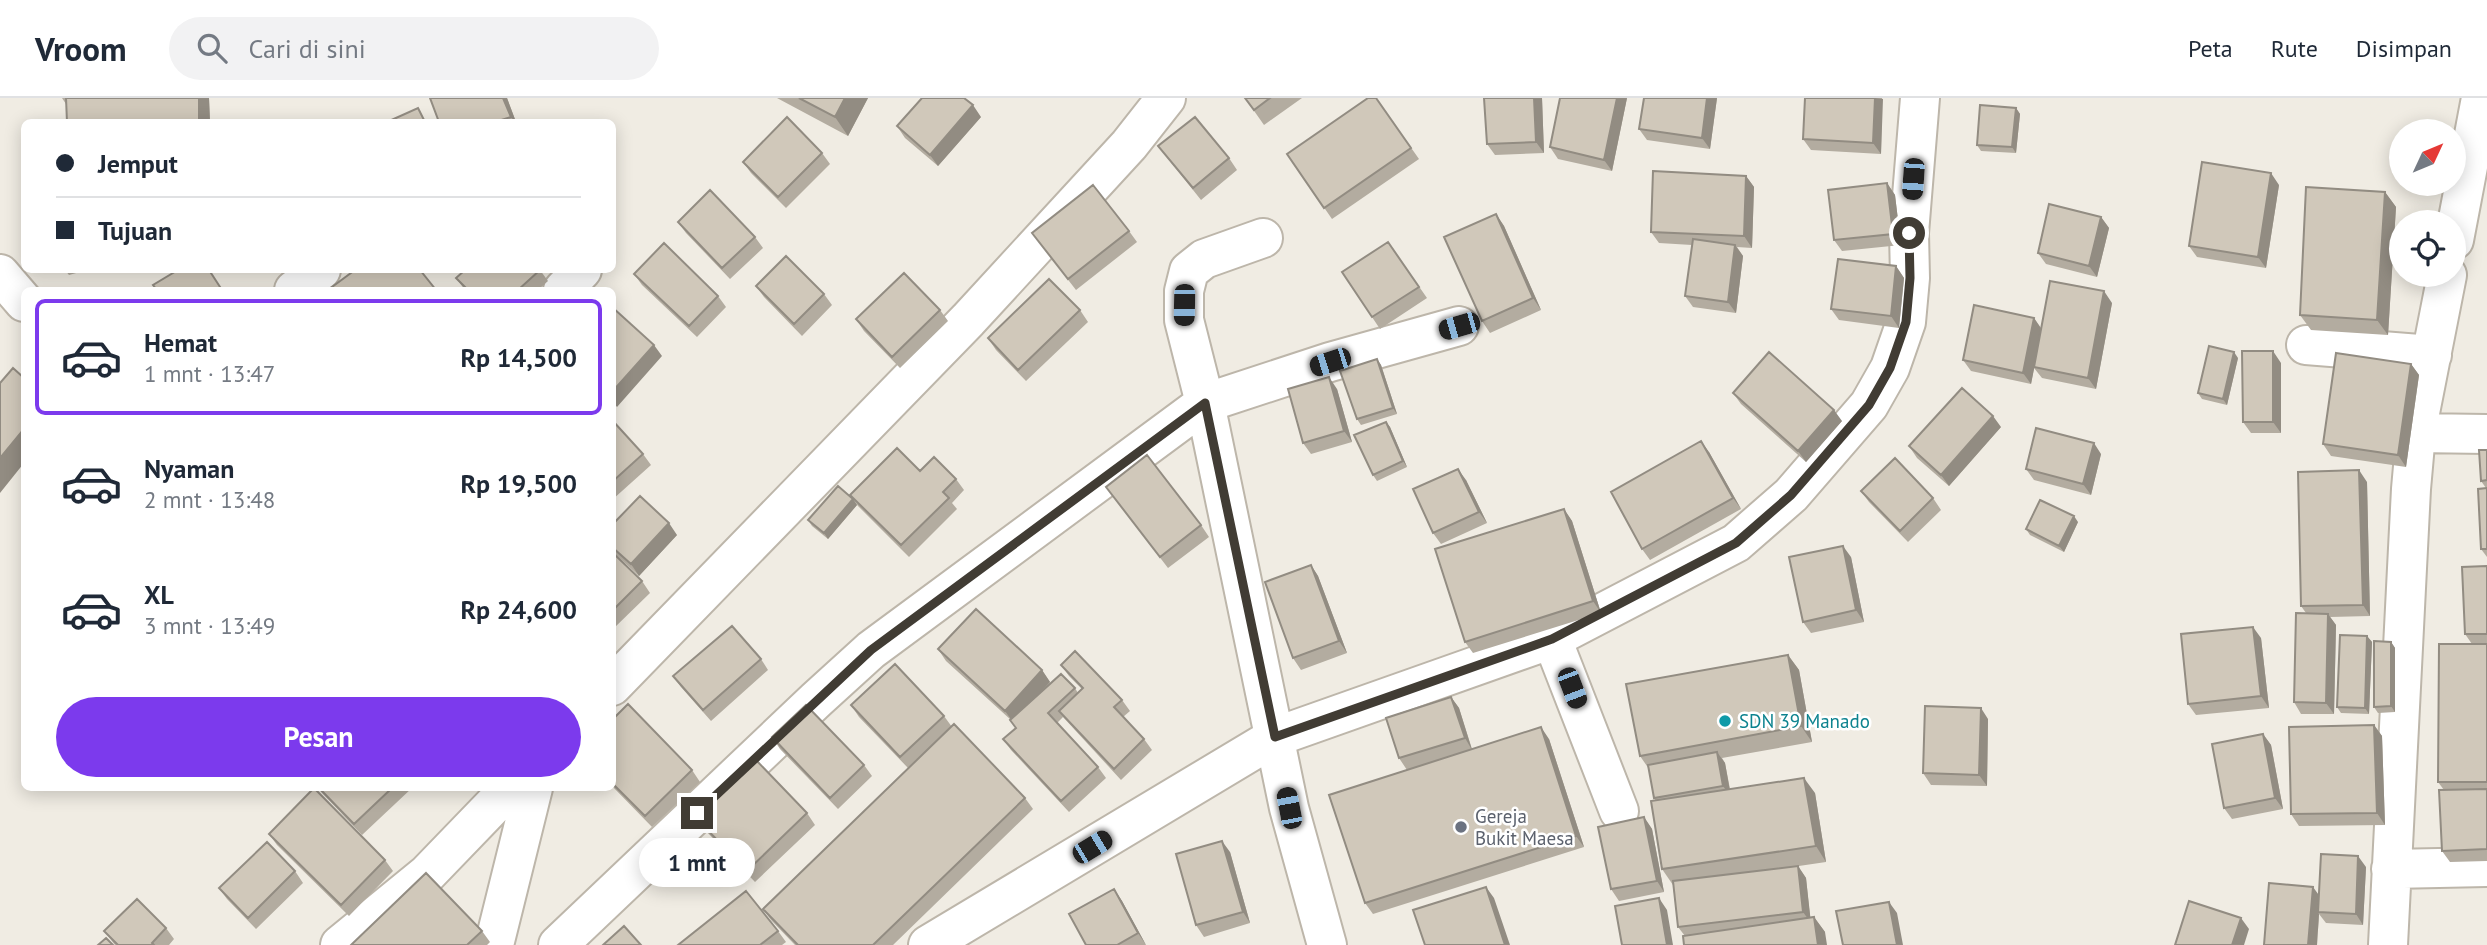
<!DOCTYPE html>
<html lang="id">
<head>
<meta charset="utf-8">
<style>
  :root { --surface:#fff; --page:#f2f2f3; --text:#1f2937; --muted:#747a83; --line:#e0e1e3; --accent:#7c3aed }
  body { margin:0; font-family:"PT Sans",sans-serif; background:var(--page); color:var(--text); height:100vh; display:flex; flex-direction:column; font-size:26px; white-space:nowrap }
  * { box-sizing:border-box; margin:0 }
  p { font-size:23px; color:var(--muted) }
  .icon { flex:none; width:38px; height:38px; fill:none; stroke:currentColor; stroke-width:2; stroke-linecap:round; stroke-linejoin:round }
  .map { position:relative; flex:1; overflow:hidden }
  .side { position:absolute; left:21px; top:189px; width:595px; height:504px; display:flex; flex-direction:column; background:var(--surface); border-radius:10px; box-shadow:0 4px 18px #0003 }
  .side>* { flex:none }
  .hud { position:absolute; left:21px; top:21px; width:595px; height:154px; border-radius:10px; box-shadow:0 4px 18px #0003; display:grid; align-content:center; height:154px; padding:0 35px; background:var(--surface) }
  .needle { width:46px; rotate:46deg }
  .controls { position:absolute; left:2389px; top:21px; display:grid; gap:14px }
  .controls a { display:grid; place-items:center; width:77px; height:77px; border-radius:50%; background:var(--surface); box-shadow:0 4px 18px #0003; font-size:35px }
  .end { position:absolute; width:32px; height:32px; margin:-16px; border:9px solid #413c34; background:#fff; box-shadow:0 0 0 4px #fff }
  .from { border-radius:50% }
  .bubble { position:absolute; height:49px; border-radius:24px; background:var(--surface); box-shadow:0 4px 18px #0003; font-size:23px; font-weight:800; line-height:49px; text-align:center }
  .car { position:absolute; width:21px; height:42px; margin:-21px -10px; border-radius:9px; box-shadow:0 0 5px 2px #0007; background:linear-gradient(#222 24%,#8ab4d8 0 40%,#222 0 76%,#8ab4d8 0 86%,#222 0) }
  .hud b { display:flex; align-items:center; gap:24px; height:66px; font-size:26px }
  .hud b+b { border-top:2px solid var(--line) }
  .hud i { width:18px; height:18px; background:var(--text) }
  ul { padding:12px 0 0; list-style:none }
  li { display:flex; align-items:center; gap:21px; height:116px; margin:0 14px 10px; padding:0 21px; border:4px solid transparent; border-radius:10px }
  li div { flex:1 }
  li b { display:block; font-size:26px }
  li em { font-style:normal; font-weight:800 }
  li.selected { border-color:var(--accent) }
  li>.icon { width:63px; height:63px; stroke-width:1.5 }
  .primary-button { display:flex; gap:14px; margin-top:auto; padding:14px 35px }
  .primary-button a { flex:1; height:80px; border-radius:42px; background:var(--accent); color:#fff; font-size:28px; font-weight:800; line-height:80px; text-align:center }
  header { display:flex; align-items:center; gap:42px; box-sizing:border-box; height:98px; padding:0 35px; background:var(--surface); border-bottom:2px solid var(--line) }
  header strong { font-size:33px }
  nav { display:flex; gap:38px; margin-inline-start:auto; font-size:24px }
  .search { width:490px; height:63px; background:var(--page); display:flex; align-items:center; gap:18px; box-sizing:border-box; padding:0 24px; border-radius:38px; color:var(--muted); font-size:26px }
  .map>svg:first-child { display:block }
</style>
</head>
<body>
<header>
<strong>Vroom</strong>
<div class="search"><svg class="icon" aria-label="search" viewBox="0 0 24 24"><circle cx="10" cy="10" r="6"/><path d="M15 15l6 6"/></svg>Cari di sini</div>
<nav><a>Peta</a><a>Rute</a><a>Disimpan</a></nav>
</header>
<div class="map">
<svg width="2487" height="847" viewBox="0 0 2487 847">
  <rect width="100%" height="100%" fill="#f0ece3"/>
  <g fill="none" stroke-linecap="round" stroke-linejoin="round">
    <defs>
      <path id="street" d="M1263 140 1204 161 1189 173 1184 193V222L1205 305 1289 710 1327 847
        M2454 142 2481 0
        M0 176 24 204
        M294 192 321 172
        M563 192 582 172
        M2306 247 2432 257
        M2416 335 2487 336
        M1552 541 1619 713
        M612 588 968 222 1129 47 1166 0
        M2391 771 2487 769
        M340 847 427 776 510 690
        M494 847 533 690
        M558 847 816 602 871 552 1205 305 1330 264 1459 228
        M928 847 1275 639 1552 541 1736 445 1791 397 1869 307 1890 270 1906 224 1910 180 1909 135 1920 0
        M2388 847 2411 391 2416 335 2447 177"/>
    </defs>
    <use href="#street" stroke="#bdb6aa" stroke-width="42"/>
    <use href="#street" stroke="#fff" stroke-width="38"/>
  </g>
  <path fill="#b3aca0" d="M62 0H209L210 24H67L66 6Z
    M430 0H507L516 24H439Z
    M777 0H868L848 38Z
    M1245 0H1302L1264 27Z
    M1376 0 1419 61 1332 121 1287 56Z
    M1542 0 1544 55 1495 57 1487 46Z
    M1627 0 1612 73 1558 61 1550 49Z
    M1717 0 1710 51 1647 42 1639 31Z
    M1805 0H1882L1881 56 1811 52 1803 41Z
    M2016 10 2020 16 2016 55 1981 53 1977 47Z
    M981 19 938 68 905 40 897 28Z
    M1158 48 1229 60 1237 72 1201 102Z
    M822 55 830 66 786 110 751 75 743 64Z
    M1746 78 1754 89 1752 150 1737 149 1743 158 1736 215 1693 209 1685 198 1692 147 1659 145 1651 134Z
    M1887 85 1895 97 1901 147 1842 153 1834 142Z
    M2279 87 2266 170 2197 159 2189 148Z
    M2385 94 2396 109 2388 237 2311 232 2300 217Z
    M1496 116 1504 128 1541 212 1490 235 1482 223Z
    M2101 119 2109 130 2097 179 2046 166 2038 155Z
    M678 124 755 139 763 150 730 181 686 135Z
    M1129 133 1137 144 1076 192 1032 135Z
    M1388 144 1427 200 1380 231 1342 174Z
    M1896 168 1904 180 1899 230 1839 222 1831 211Z
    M65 172H87L69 177Z
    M540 172 548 183 538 192H465L456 180Z
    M634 176 718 198 726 209 697 239 642 187Z
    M756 188 824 196 832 207 802 238 764 199Z
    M2112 205 2096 291 2042 280 2034 270 2031 286 1971 273 1963 262 2034 220 2041 230Z
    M940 212 948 223 900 270 864 233 856 221Z
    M1080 212 1088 224 1026 283 996 252 988 240Z
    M2238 260 2227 307 2202 301 2198 295Z
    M1377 261 1381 267 1397 316 1361 327 1357 321Z
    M2281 265V335H2251L2243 324Z
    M2411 266 2419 277 2406 369 2331 358 2323 346Z
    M1337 291 1352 344 1311 356 1303 345Z
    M1733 295 1842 323 1806 364 1741 306Z
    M612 322 643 356 651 367 612 402Z
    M1386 324 1390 329 1407 369 1377 383 1373 377Z
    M2001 329 1949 388 1917 360 1909 348Z
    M2487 352V459L2481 451 2486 390 2481 383Z
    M1709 354 1741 411 1650 462 1642 451Z
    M2101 356 2091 397 2034 382 2026 371Z
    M920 373 956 381 964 392 952 405 957 411 909 459 858 408 850 397Z
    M1466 382 1487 425 1441 446 1433 435Z
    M2367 384 2370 518 2330 519 2336 527 2334 616H2301L2294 604 2306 515 2301 508Z
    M1106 389 1201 427 1209 439 1168 470Z
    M1861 393 1933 400 1941 412 1908 444 1869 404Z
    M853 401 857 407 828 441 812 428 808 422Z
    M1564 411 1572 423 1601 515 1473 555 1465 544Z
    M2078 424 2064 454 2030 437 2026 431Z
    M612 427 677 437 639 478 612 453Z
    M612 454 642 483 650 495 612 532Z
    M1851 459 1864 524 1811 535 1803 524Z
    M1311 467 1318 478 1347 555 1301 572 1293 560Z
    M2487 468V763L2450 764 2442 753 2444 692 2438 684 2472 546 2465 536Z
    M2367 538 2372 544 2369 616 2341 615 2337 609Z
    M2261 540 2269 610 2196 617 2188 606Z
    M2391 544 2395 550V614L2378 615 2374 609Z
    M938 551 1042 572 1050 584 1039 596 1075 590 1078 595 1082 591 1069 578 1061 567 1122 602 1130 613 1123 619 1144 641 1152 652 1121 682 1063 619 1057 625 1098 669 1106 680 1069 714 1011 652 1003 641 1016 630 1011 622 946 563Z
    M1788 557 1799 572 1812 644 1722 660 1725 665 1730 691 1815 695 1826 764 1792 769 1798 768 1806 780 1810 819H1814L1825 834 1685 838 1678 829 1673 787 1662 771 1655 702 1654 700 1649 671 1640 658Z
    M761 561 768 572 711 623 681 589 673 578Z
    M1451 599 1459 610 1472 651 1549 641 1584 749 1373 816 1365 805 1407 672 1399 660Z
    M851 607 944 618 952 629 908 670 859 619Z
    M1988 621 1987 688 1931 687 1923 675Z
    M612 622 692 672 700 684 652 729 612 688Z
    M2374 627 2382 638 2385 727 2299 728 2291 716Z
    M2263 636 2271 647 2283 711 2232 721 2224 710Z
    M772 639 864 667 872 678 838 711 780 651Z
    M318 690H412L362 737 322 695Z
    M1025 700 1033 711 893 847H795L771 822 763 811Z
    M807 715 815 727 755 784 703 730 695 719Z
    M1644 719 1652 731 1664 794 1619 803 1611 791Z
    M269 736 385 762 393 773 349 818 277 747Z
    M1230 754 1250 825 1204 839 1196 827Z
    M2366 769 2363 827 2326 825 2319 816 2317 847 2319 798Z
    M295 773 303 785 256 831 227 801 219 790Z
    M1114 791 1122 803 1146 847H1086Z
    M166 830 174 841 169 847H115L104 833Z
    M482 833 490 844 487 847H351Z
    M778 833 786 844 782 847H678Z"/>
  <path fill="#928c82" d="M199 0H209L210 24H201L199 22Z
    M503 0H507L516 24H515L511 19Z
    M845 0H868L848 38 835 19Z
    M1534 0H1542L1544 55 1536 44Z
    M1617 0H1627L1612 73 1604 62Z
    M1707 0H1717L1710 51 1702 40Z
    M1875 0 1883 1 1881 56 1873 45Z
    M973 7 981 19 938 68 930 57Z
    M2016 10 2020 16 2016 55 2012 49Z
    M2271 75 2279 87 2266 170 2258 159Z
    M1746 78 1754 89 1752 150 1744 138Z
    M1887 85 1895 97 1901 147 1893 136Z
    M2385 94 2396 109 2388 237 2377 222Z
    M1496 116 1504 128 1541 212 1533 200Z
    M2101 119 2109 130 2097 179 2089 168Z
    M1735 147 1743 158 1736 215 1728 204Z
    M1896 168 1904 180 1899 230 1891 218Z
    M2104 193 2112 205 2096 291 2088 280Z
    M2034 220 2042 232 2031 286 2023 275Z
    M654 247 662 258 617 309 612 303V294Z
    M2273 253 2281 265V335L2273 324Z
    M2234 254 2238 260 2227 307 2223 301Z
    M1377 261 1381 267 1397 316 1393 310Z
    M2411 266 2419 277 2406 369 2398 357Z
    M1329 279 1337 291 1352 344 1344 333Z
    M1834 312 1842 323 1806 364 1798 353Z
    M1993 318 2001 329 1949 388 1941 377Z
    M1386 324 1390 329 1407 369 1403 363Z
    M24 331V365L0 395V360Z
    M1701 343 1709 354 1741 411 1733 400Z
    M2094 345 2101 356 2091 397 2083 386Z
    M1458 371 1466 382 1487 425 1479 414Z
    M2359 372 2367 384 2370 518 2363 507Z
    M853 401 857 407 828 441 824 435Z
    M1564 411 1572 423 1601 515 1593 503Z
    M2074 418 2078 424 2064 454 2059 448Z
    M669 425 677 437 639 478 631 466Z
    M1843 448 1851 459 1864 524 1856 512Z
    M1311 467 1318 478 1347 555 1339 543Z
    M2328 516 2336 527 2334 616 2326 605Z
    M2253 529 2261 540 2269 610 2261 598Z
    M2367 538 2372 544 2369 616 2365 610Z
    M2391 544 2395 550V614L2391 608Z
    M1788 557 1799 572 1812 644 1801 628Z
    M1042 572 1050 584 1013 624 1005 613Z
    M1451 599 1459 610 1472 652 1465 640Z
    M1981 610 1988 621 1987 688 1979 677Z
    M2374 627 2382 638 2385 727 2377 715Z
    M1541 629 1549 641 1584 749 1576 738Z
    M2263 636 2271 647 2283 711 2275 700Z
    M1717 654 1725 665 1731 699 1723 688Z
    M1804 680 1815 695 1826 764 1816 748Z
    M1644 719 1652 731 1664 794 1657 783Z
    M1222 743 1230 754 1250 825 1243 814Z
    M2358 758 2366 769 2363 827 2356 816Z
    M1798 768 1806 780 1811 825 1803 814Z
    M1486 789 1494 800 1510 847H1505Z
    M2313 789 2321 800 2318 814 2319 816 2317 847H2308Z
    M1114 791 1122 803 1146 847 1138 835Z
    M1659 800 1667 812 1673 847H1667Z
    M1889 804 1897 815 1903 847H1897Z
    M1814 819 1825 834 1827 847H1818Z
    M2241 820 2249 831 2244 847H2232Z"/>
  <path fill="#d0c8ba" stroke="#928c82" stroke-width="2" d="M66 0H199V22L118 24H67Z
    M430 0H503L511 19 495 24H439Z
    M799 0H845L835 19Z
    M922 0H964L973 7 930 57 897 28Z
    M1245 0H1270L1254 12Z
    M1368 0H1376L1411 50 1324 110 1287 56Z
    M1484 0H1534L1536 44 1487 46Z
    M1560 0H1617L1604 62 1550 49Z
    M1644 0H1707L1702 40 1639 31Z
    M1805 0H1875L1873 45 1803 41Z
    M1980 7 2016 10 2012 49 1977 47Z
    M418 10 425 24H387Z
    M787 19 822 55 778 99 743 64Z
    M1195 19 1229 60 1193 90 1158 48Z
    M2202 64 2271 75 2258 159 2189 148Z
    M1653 73 1746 78 1744 138 1651 134Z
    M1887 85 1893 136 1834 142 1828 92Z
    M1093 87 1129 133 1068 181 1032 135Z
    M2306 89 2385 94 2377 222 2300 217Z
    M710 92 755 139 722 170 678 124Z
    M2049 106 2101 119 2089 168 2038 155Z
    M1496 116 1533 200 1482 223 1444 139Z
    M1693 141 1735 147 1728 204 1685 198Z
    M1388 144 1419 189 1372 219 1342 174Z
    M664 145 718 198 689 228 634 176Z
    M786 158 824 196 794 226 756 188Z
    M1838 161 1896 168 1891 218 1831 211Z
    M178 172H209L222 192H157L153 187Z
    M355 172H420L436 192H336L332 189Z
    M465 172H540L518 192H468L456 180Z
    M904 175 940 212 892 259 856 221Z
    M1049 181 1080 212 1018 272 988 240Z
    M2050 183 2104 193 2088 280 2034 269Z
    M1974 207 2034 220 2023 275 1963 262Z
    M612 209 654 247 612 294Z
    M2209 248 2234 254 2223 301 2198 295Z
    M2242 253H2273V324H2243Z
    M1769 254 1834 312 1798 353 1733 295Z
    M2336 255 2411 266 2398 357 2323 346Z
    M1377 261 1393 310 1357 321 1340 273Z
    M13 270 24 280V331L0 360V285Z
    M1329 279 1344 333 1303 345 1288 291Z
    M1962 290 1993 318 1941 377 1909 348Z
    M612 322 643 356 612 384Z
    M1386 324 1403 363 1373 377 1354 337Z
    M2036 330 2094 345 2083 386 2026 371Z
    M1701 343 1733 400 1642 451 1611 394Z
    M897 350 920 373 934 359 956 381 943 394 949 400 901 447 850 397Z
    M2479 352H2487V382L2481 383Z
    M1147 357 1201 427 1160 459 1106 389Z
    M1895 360 1933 400 1900 433 1861 393Z
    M1458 371 1479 414 1433 435 1413 391Z
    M2359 372 2363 507 2301 508 2298 374Z
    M838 388 853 401 824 435 808 422Z
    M2487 390V451H2481L2478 391Z
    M640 398 669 425 631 466 612 449V427Z
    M2040 402 2074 418 2059 448 2026 431Z
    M1564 411 1593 503 1465 544 1435 451Z
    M1843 448 1856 512 1803 524 1789 459Z
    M612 454 642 483 612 513Z
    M1311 467 1339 543 1293 560 1265 484Z
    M2487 468V536H2465L2462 469Z
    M976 511 1042 572 1005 613 938 551Z
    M2296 515 2328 516 2326 605 2294 604Z
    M732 528 761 561 703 612 673 578Z
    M2253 529 2261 598 2188 606 2181 536Z
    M2340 537 2367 538 2365 610 2337 609Z
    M2374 543 2391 544V608L2374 609Z
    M2439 546H2487V684H2438Z
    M1075 553 1122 602 1114 609 1144 641 1114 671 1059 613 1083 590 1061 567Z
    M1788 557 1801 628 1640 658 1626 586Z
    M895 566 944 618 900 659 851 607Z
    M1061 576 1075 590 1048 615 1098 669 1061 703 1003 641 1016 630 1010 622Z
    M1451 599 1465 640 1399 660 1386 620Z
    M628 606 692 672 645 718 612 685V622Z
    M806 607 864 667 830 700 772 639Z
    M1925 608 1981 610 1979 677 1923 675Z
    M954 626 1025 700 873 847H798L763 811Z
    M2374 627 2377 715 2291 716 2289 629Z
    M1541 629 1576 738 1365 805 1329 697Z
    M2263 636 2275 700 2224 710 2212 646Z
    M1717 654 1723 688 1654 700 1648 667Z
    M755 661 807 715 747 773 695 719Z
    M1804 680 1816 748 1662 771 1651 703Z
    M314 690 385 762 341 807 269 736Z
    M319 690H392L354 726Z
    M2487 691V751L2442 753 2439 692Z
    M1644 719 1657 783 1611 791 1598 729Z
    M1222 743 1243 814 1196 827 1176 756Z
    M267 744 295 773 248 820 219 790Z
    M2321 756 2358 758 2356 816 2318 814Z
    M1798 768 1803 814 1678 829 1673 783Z
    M426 775 482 833 467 847H351Z
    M2269 785 2313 789 2308 847H2264Z
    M1486 789 1505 847H1425L1413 812Z
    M1114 791 1138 835 1117 847H1086L1069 816Z
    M746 793 778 833 760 847H678Z
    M1659 800 1667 847H1622L1615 808Z
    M137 801 166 830 152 845 154 847H118L104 833Z
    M2189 803 2241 820 2232 847H2175Z
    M1889 804 1897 847H1843L1836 813Z
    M1814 819 1818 847H1684L1683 838Z
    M624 828 641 847H603Z
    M106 840 113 847H98Z"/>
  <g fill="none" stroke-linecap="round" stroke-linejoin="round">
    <path stroke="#413c34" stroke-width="9" d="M697 715 871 552 1205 305 1275 639 1552 541 1736 445 1791 397 1869 307 1890 270 1906 224 1910 180 1909 135"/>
  </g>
  <circle fill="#0f9aa8" stroke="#fff" stroke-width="2.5" cx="1725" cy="623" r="7"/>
  <circle fill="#6b7280" stroke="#fff" stroke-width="2.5" cx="1461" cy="729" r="7"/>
  <g text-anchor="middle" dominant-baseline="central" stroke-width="5" stroke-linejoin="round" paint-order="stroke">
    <g font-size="19" fill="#0d838f" stroke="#fff" text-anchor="start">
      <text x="1739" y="623">SDN 39 Manado</text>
    </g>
    <g font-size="19" fill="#5b616d" stroke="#fff" text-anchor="start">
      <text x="1475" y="718">Gereja<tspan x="1475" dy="22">Bukit Maesa</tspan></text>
    </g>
  </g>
</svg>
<div class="controls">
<a><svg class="needle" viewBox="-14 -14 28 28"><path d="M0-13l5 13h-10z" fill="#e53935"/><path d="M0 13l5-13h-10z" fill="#747a83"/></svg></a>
<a><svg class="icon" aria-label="locate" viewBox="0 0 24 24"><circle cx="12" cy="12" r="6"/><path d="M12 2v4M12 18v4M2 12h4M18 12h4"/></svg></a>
</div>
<i class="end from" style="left:1909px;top:135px"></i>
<i class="end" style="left:697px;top:715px"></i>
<div class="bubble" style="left:639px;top:740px;width:116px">1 mnt</div>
<i class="car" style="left:1913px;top:81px;rotate:184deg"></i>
<i class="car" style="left:1184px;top:207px;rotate:181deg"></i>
<i class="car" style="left:1459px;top:228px;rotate:254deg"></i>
<i class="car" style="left:1330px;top:264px;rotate:252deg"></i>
<i class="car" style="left:1572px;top:590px;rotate:159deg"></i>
<i class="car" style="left:1289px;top:710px;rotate:349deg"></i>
<i class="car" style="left:1092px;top:749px;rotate:59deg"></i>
<div class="hud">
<b><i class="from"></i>Jemput</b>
<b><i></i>Tujuan</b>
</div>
<section class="side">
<ul>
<li class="selected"><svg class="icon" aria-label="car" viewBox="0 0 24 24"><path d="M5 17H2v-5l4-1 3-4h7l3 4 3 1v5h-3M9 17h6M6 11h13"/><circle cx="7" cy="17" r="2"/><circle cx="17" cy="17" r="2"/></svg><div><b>Hemat</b><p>1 mnt · 13:47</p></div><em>Rp 14,500</em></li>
<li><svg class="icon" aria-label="car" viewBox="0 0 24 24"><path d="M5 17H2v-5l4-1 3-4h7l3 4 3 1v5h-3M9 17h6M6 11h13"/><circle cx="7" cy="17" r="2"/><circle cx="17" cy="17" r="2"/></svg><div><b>Nyaman</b><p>2 mnt · 13:48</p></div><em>Rp 19,500</em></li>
<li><svg class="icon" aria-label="car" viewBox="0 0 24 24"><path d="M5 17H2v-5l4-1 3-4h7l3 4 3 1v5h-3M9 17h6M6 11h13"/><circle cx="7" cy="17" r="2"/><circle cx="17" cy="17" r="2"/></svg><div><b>XL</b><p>3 mnt · 13:49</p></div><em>Rp 24,600</em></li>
</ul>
<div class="primary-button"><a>Pesan</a></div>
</section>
</div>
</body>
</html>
